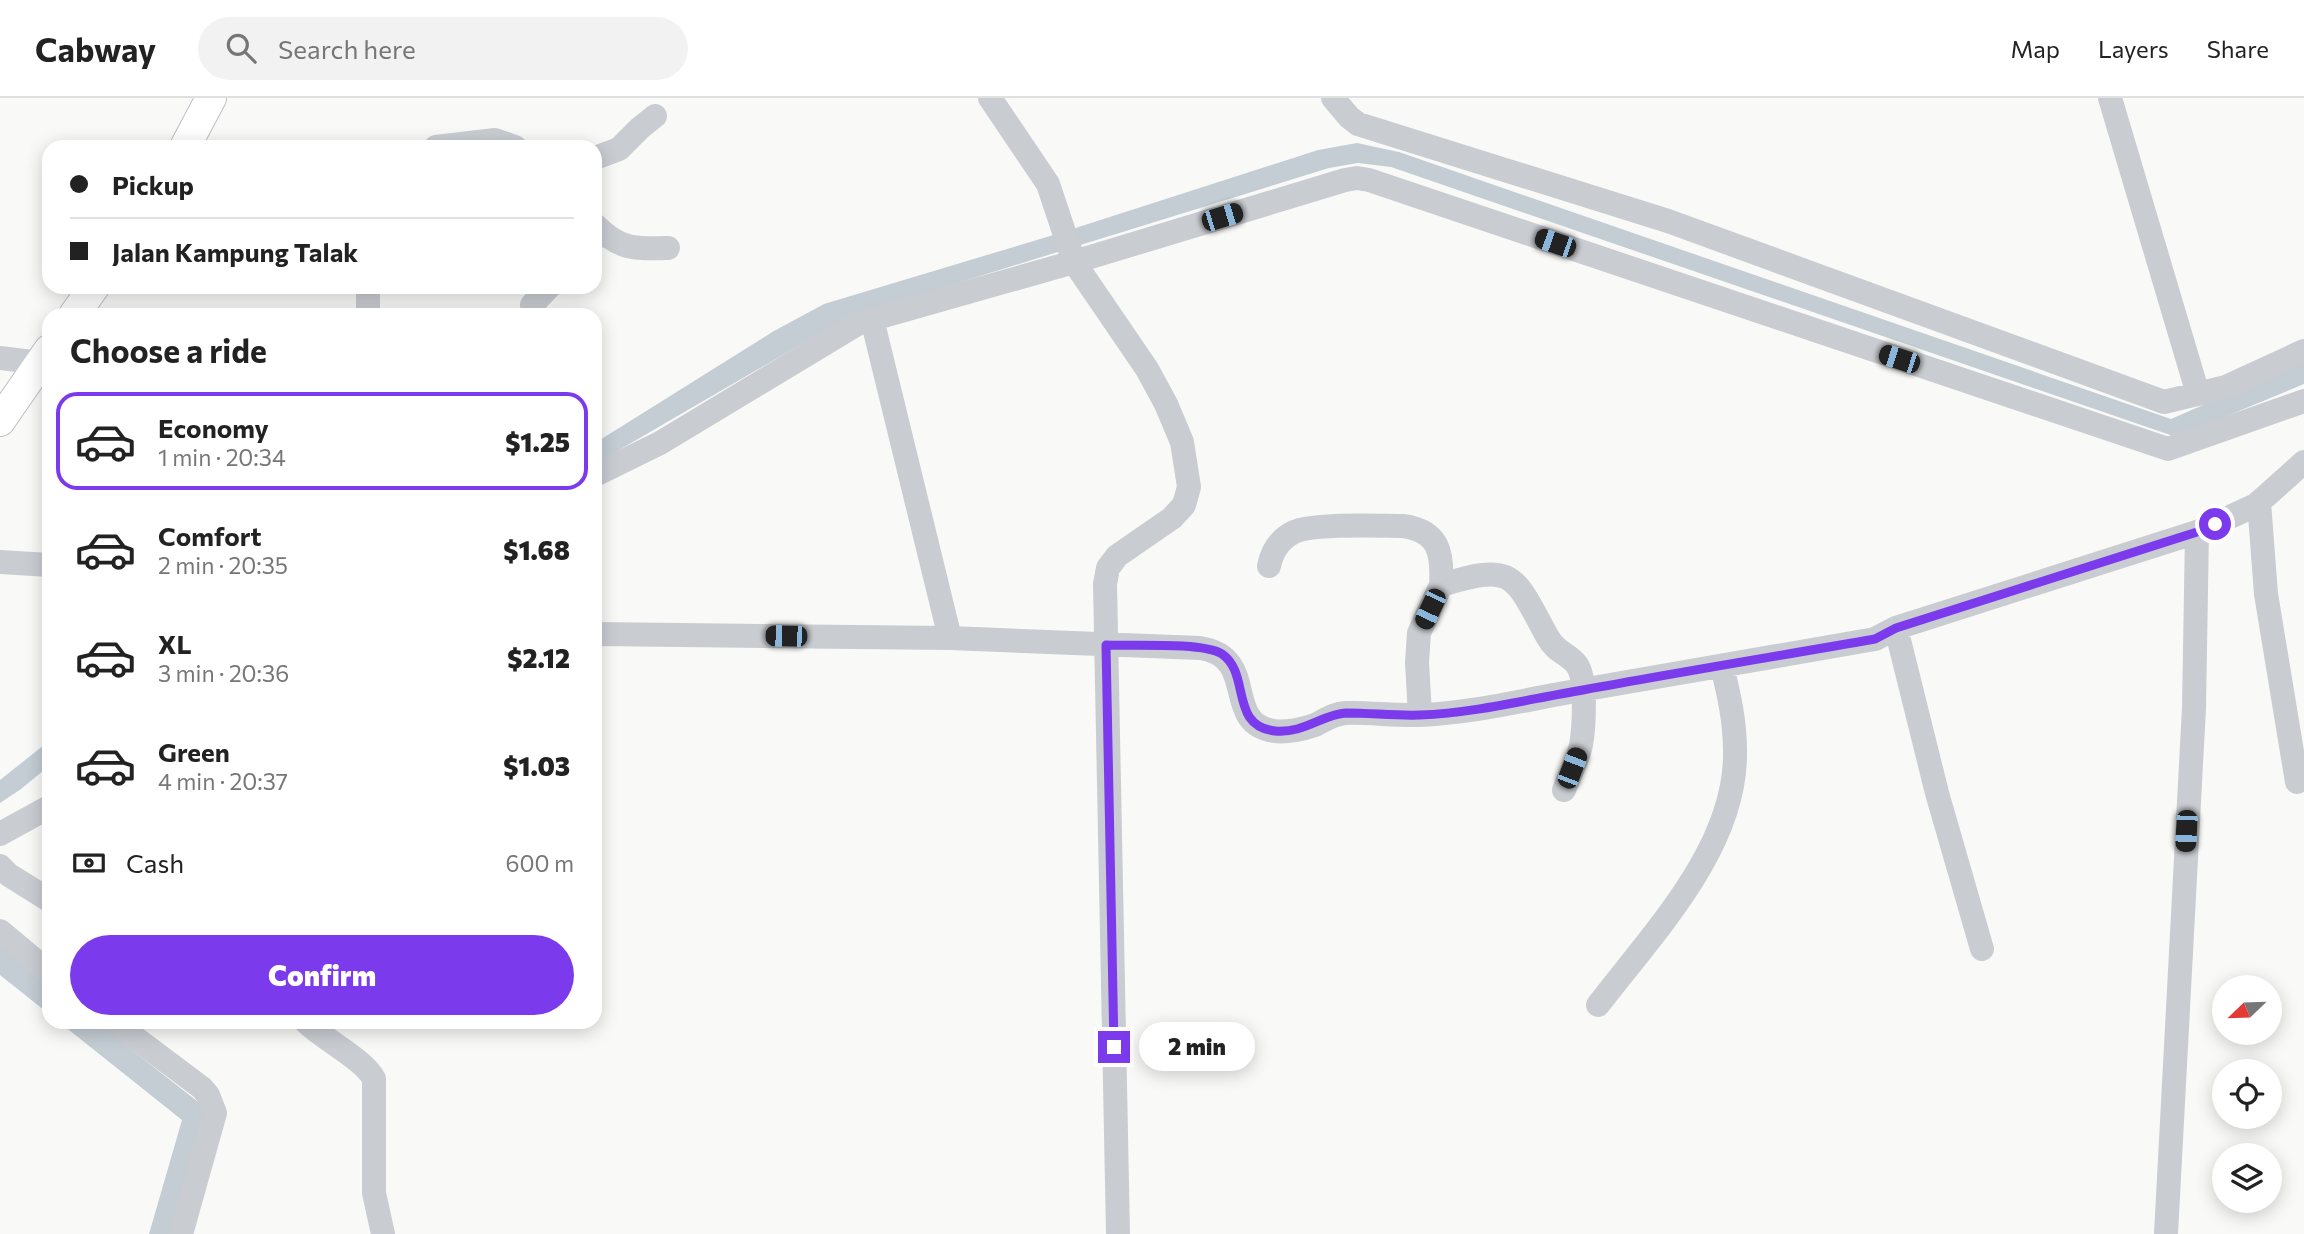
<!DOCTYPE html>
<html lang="en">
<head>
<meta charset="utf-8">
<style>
  :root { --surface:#fff; --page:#f2f2f2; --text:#222; --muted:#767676; --line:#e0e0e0; --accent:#7c3aed }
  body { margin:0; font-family:Commissioner,sans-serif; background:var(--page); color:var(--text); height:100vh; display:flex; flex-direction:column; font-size:26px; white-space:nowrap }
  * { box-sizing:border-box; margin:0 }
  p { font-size:23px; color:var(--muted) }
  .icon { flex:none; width:38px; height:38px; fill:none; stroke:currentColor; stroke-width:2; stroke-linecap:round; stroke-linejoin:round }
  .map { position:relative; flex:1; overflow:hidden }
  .sheet { position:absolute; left:42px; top:210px; width:560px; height:721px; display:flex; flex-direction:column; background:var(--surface); border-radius:21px; box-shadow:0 4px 18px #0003 }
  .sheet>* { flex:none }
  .hud { position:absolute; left:42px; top:42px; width:560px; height:154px; border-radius:21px; box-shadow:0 4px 18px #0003; display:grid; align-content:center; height:154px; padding:0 28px; background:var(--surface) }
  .needle { width:46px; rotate:247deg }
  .buttons { position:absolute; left:2212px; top:877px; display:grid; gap:14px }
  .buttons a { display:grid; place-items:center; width:70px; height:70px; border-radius:50%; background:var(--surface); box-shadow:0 4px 18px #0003; font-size:35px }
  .end { position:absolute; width:32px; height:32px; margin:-16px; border:9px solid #7c3aed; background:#fff; box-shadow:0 0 0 4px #fff }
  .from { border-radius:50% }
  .bubble { position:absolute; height:49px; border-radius:24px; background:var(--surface); box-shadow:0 4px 18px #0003; font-size:23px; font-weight:800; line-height:49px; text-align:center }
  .car { position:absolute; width:21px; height:42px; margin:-21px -10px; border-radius:9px; box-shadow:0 0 5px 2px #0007; background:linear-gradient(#222 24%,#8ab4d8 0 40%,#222 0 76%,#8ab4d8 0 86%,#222 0) }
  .hud b { display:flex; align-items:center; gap:24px; height:66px; font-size:26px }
  .hud b+b { border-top:2px solid var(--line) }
  .hud i { width:18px; height:18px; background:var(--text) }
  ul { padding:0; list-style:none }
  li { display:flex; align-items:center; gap:21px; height:98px; margin:0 14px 10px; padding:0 14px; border:4px solid transparent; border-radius:21px }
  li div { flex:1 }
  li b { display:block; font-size:26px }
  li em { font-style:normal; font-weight:800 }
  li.active { border-color:var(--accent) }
  li>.icon { width:63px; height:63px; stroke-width:1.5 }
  h2 { padding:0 28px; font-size:32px; line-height:84px }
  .pay { display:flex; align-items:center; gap:18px; height:77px; padding:0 28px; font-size:26px }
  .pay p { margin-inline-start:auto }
  .action { display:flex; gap:14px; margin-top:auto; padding:14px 28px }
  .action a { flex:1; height:80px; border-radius:42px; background:var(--accent); color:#fff; font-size:28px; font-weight:800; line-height:80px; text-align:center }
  header { display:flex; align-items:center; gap:42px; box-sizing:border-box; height:98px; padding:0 35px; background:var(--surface); border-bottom:2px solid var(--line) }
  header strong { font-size:33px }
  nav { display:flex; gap:38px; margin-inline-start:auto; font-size:24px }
  .search { width:490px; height:63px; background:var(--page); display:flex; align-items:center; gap:18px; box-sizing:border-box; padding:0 24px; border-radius:38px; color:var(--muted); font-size:26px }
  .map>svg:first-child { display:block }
</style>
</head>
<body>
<header>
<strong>Cabway</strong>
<div class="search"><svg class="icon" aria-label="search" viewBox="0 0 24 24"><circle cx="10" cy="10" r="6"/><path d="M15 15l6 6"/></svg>Search here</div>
<nav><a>Map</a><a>Layers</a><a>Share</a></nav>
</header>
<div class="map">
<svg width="2304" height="1136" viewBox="0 0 2304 1136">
  <rect width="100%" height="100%" fill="#f9faf7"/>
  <path fill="#c4cdd4" d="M1357 45 1399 54 2171 321 2304 263V286L2176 339 1391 69 1358 65 1329 70 848 219 595 366V345L774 233 824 206 1060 135 1318 52Z
    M49 643V668L21 691 0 705V682Z
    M0 848 49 887V916L0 877Z
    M59 924H96L206 1010 170 1136H149L182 1022Z"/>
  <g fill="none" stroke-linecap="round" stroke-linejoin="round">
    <defs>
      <path id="major" d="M185 49 211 0
        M74 217 94 189
        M0 323 49 252"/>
    </defs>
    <use href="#major" stroke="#bcbfc4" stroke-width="32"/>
    <path stroke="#c9ccd1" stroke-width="24" d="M990 0 1048 86 1074 164 1147 271 1166 306 1182 344 1189 389 1184 407 1172 420 1117 458 1108 470 1105 486 1118 1136
      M1333 0 1349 19 1358 26 1668 123 2164 304 2226 289 2304 253
      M2110 0 2198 296
      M436 49 495 42 515 49
      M595 60 619 51 640 30 655 18
      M595 127C620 152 635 151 668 150
      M368 189V212
      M532 207 549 189
      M872 221 950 540
      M0 260 40 265
      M595 377 660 345 859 225 1074 164 1345 82 1357 80 1369 82 2168 351 2304 303
      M2259 404 2266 496 2297 684
      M0 464 49 467
      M1269 468C1272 453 1280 441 1294 434 1313 425 1379 428 1403 428 1439 433 1443 455 1441 487
      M1896 530 1937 695 1982 851
      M595 536 950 540 1200 550C1260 559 1221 625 1274 633 1286 635 1304 631 1315 627 1325 622 1333 616 1345 615 1369 614 1394 618 1419 617 1476 615 1532 600 1587 591 1683 575 1779 558 1875 541L1896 530 2197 434 2256 407 2304 364
      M1420 617 1417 564 1419 535 1441 487C1514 465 1513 475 1547 538 1557 556 1568 555 1577 567 1587 581 1584 630 1581 647 1578 662 1569 678 1564 692
      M0 736 49 709
      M0 768 9 777 49 802
      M0 833 49 874
      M1598 907C1653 835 1737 749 1735 653 1735 623 1729 597 1722 568
      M114 924 202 990 208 997 215 1015 181 1136
      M306 924C323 941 365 962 374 981V1095L383 1136
      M2166 1136 2194 610 2197 434"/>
    <use href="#major" stroke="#fff" stroke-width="30"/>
  </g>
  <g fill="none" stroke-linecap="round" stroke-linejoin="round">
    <path stroke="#7c3aed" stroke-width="9" d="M1114 949 1106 547C1132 548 1203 544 1222 556 1251 576 1229 628 1275 633 1303 636 1323 616 1346 615 1371 615 1396 618 1420 617 1475 615 1529 601 1583 592 1680 574 1778 558 1875 541L1896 530 2197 434 2215 426"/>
  </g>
</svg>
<div class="buttons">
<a><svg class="needle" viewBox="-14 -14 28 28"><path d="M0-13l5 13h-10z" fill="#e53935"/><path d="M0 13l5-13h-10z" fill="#767676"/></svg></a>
<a><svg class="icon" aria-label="locate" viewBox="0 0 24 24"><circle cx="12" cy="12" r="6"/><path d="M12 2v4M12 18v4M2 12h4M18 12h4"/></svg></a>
<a><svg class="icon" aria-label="layers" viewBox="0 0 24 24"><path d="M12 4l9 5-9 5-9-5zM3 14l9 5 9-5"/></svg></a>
</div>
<i class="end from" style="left:2215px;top:426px"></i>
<i class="end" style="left:1114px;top:949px"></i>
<div class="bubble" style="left:1139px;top:924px;width:116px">2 min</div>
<i class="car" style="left:1222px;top:119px;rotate:73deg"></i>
<i class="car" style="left:1555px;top:145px;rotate:289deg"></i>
<i class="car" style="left:1899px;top:261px;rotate:288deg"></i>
<i class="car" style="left:1430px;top:511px;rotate:205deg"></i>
<i class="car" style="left:786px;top:538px;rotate:271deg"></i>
<i class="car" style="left:1572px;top:670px;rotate:21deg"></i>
<i class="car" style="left:2186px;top:733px;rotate:183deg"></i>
<div class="hud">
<b><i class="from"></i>Pickup</b>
<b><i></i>Jalan Kampung Talak</b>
</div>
<section class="sheet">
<h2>Choose a ride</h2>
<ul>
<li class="active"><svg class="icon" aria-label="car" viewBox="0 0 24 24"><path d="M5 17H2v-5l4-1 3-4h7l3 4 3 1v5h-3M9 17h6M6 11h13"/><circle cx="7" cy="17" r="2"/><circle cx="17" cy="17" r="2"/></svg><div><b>Economy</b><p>1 min · 20:34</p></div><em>$1.25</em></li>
<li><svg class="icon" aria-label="car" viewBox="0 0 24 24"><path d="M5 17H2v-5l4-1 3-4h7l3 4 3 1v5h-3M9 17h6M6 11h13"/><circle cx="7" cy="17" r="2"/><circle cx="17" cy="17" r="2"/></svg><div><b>Comfort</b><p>2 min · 20:35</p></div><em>$1.68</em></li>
<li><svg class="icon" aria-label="car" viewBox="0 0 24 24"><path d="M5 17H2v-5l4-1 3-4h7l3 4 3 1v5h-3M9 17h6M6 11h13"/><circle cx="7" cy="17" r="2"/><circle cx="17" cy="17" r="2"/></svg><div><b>XL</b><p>3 min · 20:36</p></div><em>$2.12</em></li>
<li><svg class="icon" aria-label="car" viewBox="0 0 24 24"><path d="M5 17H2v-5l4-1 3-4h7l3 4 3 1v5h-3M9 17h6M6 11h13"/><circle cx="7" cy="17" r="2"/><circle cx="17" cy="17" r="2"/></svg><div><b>Green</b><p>4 min · 20:37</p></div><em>$1.03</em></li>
</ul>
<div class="pay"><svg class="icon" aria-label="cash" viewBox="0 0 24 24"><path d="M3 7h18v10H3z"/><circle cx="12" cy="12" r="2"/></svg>Cash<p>600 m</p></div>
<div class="action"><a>Confirm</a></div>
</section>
</div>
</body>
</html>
